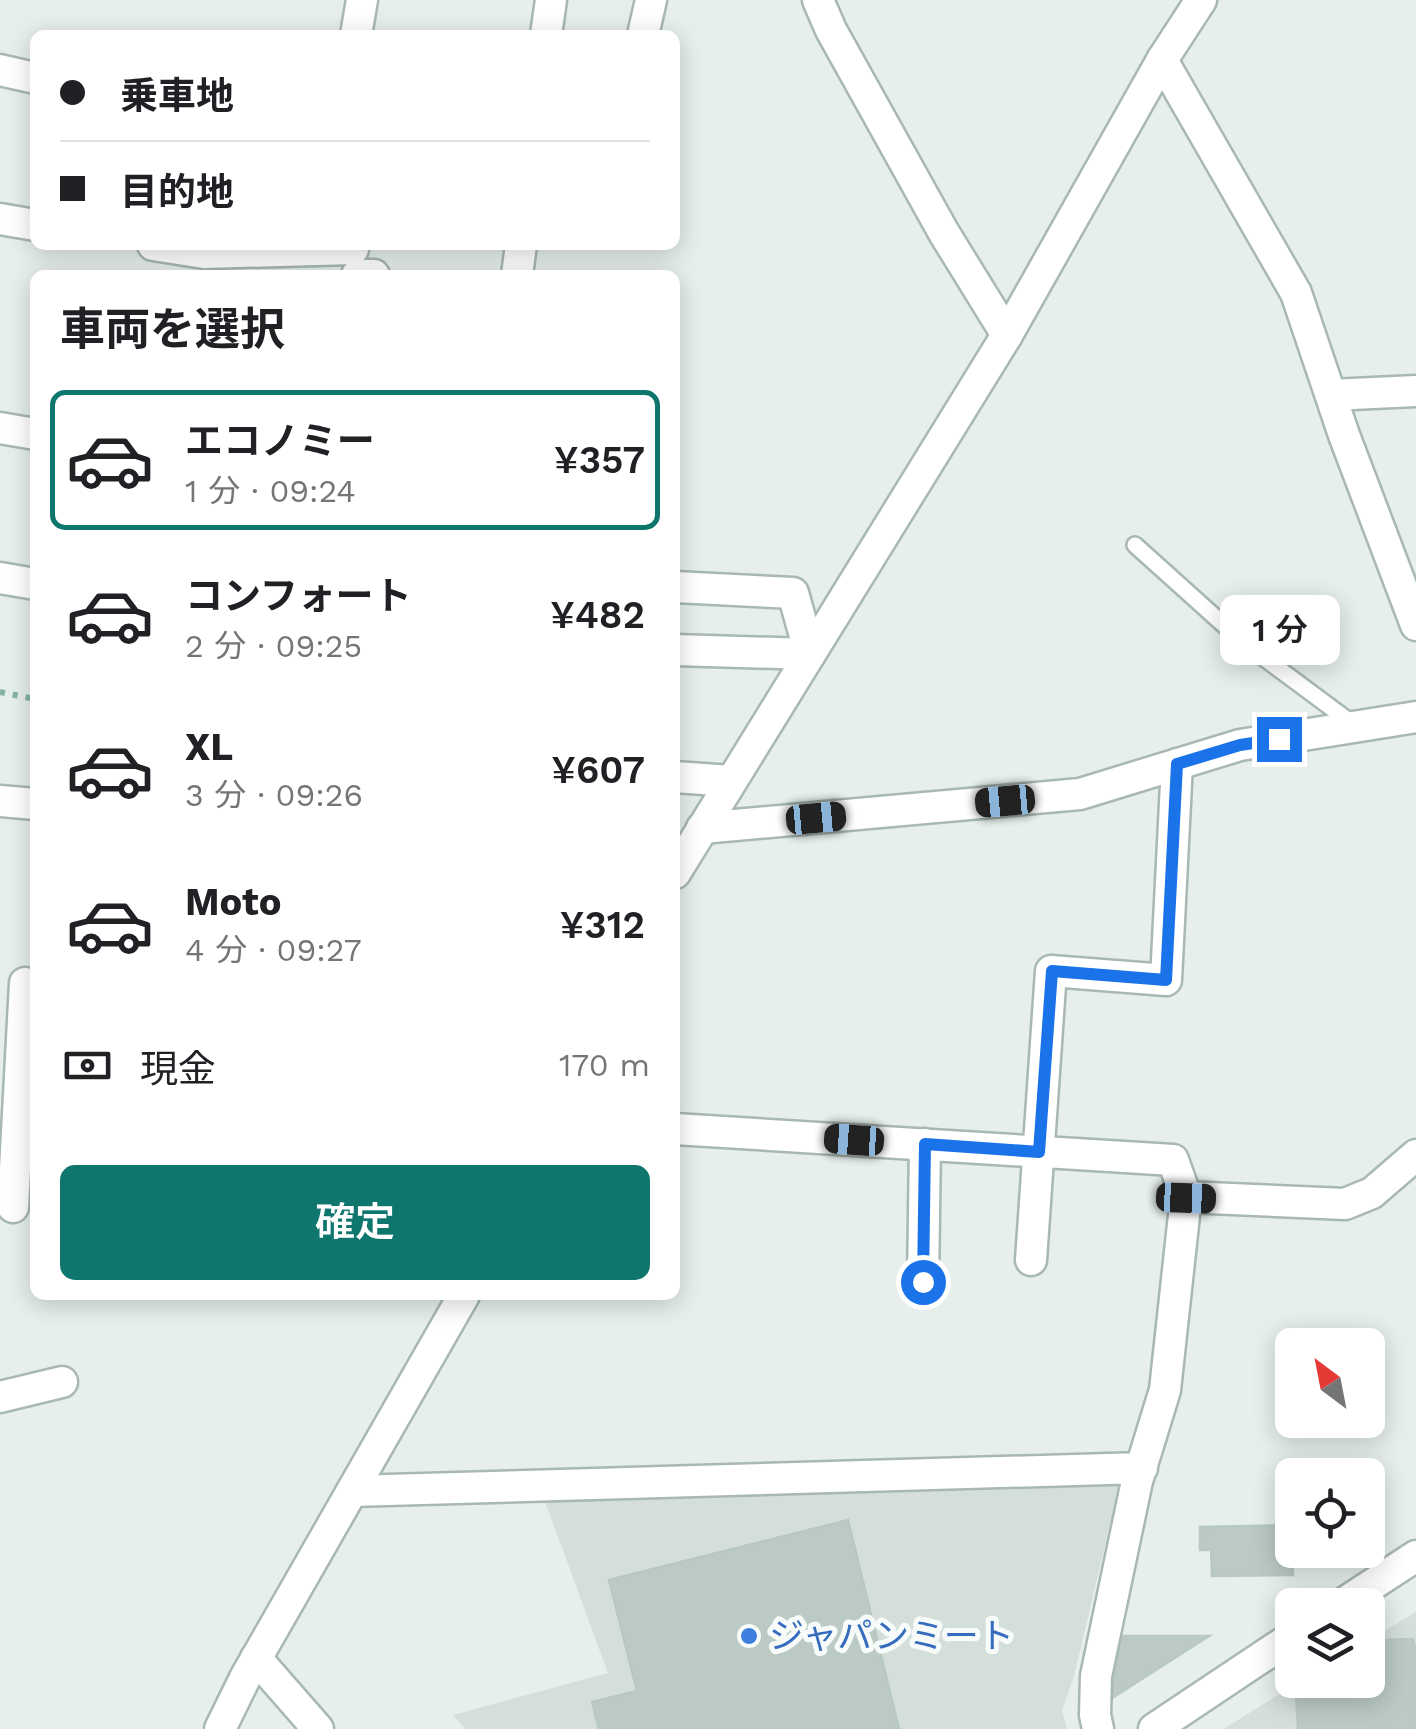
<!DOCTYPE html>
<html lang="ja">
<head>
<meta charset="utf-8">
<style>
  :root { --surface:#fff; --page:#f6f6f6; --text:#202124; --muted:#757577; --line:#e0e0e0; --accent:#0f766e }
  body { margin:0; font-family:"Work Sans","Noto Sans JP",sans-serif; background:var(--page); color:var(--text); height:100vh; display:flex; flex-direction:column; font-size:38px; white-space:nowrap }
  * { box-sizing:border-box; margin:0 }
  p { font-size:32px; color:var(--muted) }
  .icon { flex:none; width:55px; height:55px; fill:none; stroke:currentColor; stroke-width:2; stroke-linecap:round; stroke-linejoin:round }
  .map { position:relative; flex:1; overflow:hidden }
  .side { position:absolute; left:30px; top:270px; width:650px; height:1030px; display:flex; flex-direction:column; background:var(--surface); border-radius:15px; box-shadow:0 5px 25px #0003 }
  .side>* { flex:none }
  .guide { position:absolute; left:30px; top:30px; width:650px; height:220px; border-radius:15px; box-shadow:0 5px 25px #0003; display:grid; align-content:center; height:220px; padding:0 30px; background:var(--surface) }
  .needle { width:65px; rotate:328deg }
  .controls { position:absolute; left:1275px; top:1328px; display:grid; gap:20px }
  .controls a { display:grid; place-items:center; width:110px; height:110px; border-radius:15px; background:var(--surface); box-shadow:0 5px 25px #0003; font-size:50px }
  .end { position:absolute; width:45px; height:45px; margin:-22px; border:12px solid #1a73e8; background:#fff; box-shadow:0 0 0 5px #fff }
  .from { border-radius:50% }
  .bubble { position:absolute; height:70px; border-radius:15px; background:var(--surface); box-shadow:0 5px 25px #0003; font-size:32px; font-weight:600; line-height:70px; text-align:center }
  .car { position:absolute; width:30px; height:60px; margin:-30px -15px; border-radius:12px; box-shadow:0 0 8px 2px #0007; background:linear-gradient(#222 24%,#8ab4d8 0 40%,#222 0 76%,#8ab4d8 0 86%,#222 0) }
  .guide b { display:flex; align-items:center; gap:35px; height:95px; font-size:38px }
  .guide b+b { border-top:2px solid var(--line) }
  .guide i { width:25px; height:25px; background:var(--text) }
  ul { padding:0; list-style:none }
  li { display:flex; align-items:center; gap:30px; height:140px; margin:0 20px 15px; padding:0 10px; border:5px solid transparent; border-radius:15px }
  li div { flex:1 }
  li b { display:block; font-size:38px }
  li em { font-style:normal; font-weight:600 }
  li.active { border-color:var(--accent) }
  li>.icon { width:90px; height:90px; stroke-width:1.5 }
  h2 { padding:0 30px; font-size:45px; line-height:120px }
  .pay { display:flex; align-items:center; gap:25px; height:110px; padding:0 30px; font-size:38px }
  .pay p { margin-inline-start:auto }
  .action { display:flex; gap:20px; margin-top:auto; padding:20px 30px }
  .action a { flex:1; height:115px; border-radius:15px; background:var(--accent); color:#fff; font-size:40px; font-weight:600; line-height:115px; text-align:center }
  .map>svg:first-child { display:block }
</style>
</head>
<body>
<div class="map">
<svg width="1416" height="1729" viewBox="0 0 1416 1729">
  <rect width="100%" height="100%" fill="#e6efeb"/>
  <path fill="#d4dfda" d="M1119 1486 1074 1676 1062 1711 1067 1729H465L453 1715 608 1673 544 1499Z
    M1416 1612V1729H1224L1302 1680H1368V1641Z"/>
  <path fill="#bbcac4" stroke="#b8c9c2" stroke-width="2.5" d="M848 1520 899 1729H599L592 1702 637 1691 609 1580Z
    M1292 1525 1293 1575 1212 1576 1211 1550H1200V1527Z
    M1120 1636H1209L1112 1698Z
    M1413 1639 1416 1652V1729H1298L1296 1694 1318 1680H1368V1648L1380 1640Z"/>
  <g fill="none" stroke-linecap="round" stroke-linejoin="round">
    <defs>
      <path id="service" d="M1135 545 1244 643 1353 724"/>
      <path id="minor" d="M818 0 831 30 944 233 1007 335
        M356 35 362 0
        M546 35 551 0
        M643 35 651 0
        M1162 60 1296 293 1344 435 1416 625
        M0 70 35 78
        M0 219 35 225
        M153 245 204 253 353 249
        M357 275H374
        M517 275 521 245
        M1331 395 1416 391
        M0 428 35 434
        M0 578 35 584
        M675 587 793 593 810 654 675 650
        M675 777 731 781
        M0 801 35 804
        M702 828 1080 794 1240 745 1416 717
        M675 1129 1173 1160 1186 1197 1165 1390 1137 1481 1096 1676 1095 1715 1098 1729
        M1186 1197 1345 1204 1372 1193 1416 1155
        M13 1207 25 983
        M1031 1260 1051 971 1166 980 1177 764
        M923 1282 925 1144
        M0 1397 62 1382
        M352 1491 1142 1468
        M256 1658 318 1729"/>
      <path id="tertiary" d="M675 873 1007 335 1162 60 1201 0
        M1341 1605 1416 1556
        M220 1729 245 1678 464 1295
        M1154 1729 1292 1637"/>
    </defs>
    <use href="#service" stroke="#a8b8b2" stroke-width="20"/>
    <use href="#minor" stroke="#a8b8b2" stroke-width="35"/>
    <use href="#tertiary" stroke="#a8b8b2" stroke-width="35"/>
    <path stroke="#86b3a5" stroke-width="6" stroke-dasharray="5 8" stroke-linecap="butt" d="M0 692 35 699"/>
    <use href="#service" stroke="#fff" stroke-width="15"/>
    <use href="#minor" stroke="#fff" stroke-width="30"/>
    <use href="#tertiary" stroke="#fff" stroke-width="30"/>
  </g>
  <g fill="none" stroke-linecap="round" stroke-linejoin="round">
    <path stroke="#1a73e8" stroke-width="12" d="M923 1282 925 1144 1039 1152 1052 971 1166 980 1177 764 1240 745 1279 739"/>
  </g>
  <circle fill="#3f7fe0" stroke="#f7fbf9" stroke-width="4" cx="749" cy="1636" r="10"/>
  <g text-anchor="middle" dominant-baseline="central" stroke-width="10" stroke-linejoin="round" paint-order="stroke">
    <g font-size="35" fill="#366cbe" stroke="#f7fbf9" text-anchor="start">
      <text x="769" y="1636">ジャパンミート</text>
    </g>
  </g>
</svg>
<div class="controls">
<a><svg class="needle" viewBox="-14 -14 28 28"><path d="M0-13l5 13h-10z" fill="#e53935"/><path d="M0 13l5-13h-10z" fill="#757577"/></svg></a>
<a><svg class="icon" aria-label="locate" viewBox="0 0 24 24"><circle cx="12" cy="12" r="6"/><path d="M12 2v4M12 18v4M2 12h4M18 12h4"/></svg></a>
<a><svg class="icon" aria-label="layers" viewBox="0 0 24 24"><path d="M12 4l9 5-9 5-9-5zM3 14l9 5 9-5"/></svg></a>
</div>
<i class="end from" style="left:923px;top:1282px"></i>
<i class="end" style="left:1279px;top:739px"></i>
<div class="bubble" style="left:1220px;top:595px;width:120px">1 分</div>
<i class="car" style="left:1005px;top:801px;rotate:265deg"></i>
<i class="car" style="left:816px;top:818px;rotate:85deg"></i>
<i class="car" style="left:854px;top:1140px;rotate:274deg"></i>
<i class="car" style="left:1186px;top:1198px;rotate:92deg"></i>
<div class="guide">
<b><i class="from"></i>乗車地</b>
<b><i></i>目的地</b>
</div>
<section class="side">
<h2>車両を選択</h2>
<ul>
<li class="active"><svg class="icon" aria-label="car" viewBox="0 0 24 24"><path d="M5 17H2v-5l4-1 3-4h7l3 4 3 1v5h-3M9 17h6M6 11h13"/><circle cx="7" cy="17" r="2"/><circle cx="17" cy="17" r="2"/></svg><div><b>エコノミー</b><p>1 分 · 09:24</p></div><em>¥357</em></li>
<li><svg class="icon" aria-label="car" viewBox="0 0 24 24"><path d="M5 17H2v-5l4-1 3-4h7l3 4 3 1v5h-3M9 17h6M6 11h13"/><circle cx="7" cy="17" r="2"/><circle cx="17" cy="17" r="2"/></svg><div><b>コンフォート</b><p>2 分 · 09:25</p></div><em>¥482</em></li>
<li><svg class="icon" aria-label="car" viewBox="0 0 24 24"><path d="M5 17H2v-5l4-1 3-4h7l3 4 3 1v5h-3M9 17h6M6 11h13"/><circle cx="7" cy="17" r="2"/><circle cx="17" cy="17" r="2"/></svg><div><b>XL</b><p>3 分 · 09:26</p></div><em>¥607</em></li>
<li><svg class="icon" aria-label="car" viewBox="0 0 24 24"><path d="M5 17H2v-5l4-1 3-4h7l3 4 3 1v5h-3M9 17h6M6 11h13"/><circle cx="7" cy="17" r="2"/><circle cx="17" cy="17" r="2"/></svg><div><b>Moto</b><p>4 分 · 09:27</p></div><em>¥312</em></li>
</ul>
<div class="pay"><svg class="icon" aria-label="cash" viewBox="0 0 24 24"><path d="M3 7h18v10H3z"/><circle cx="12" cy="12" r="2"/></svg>現金<p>170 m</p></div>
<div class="action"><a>確定</a></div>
</section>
</div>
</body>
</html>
